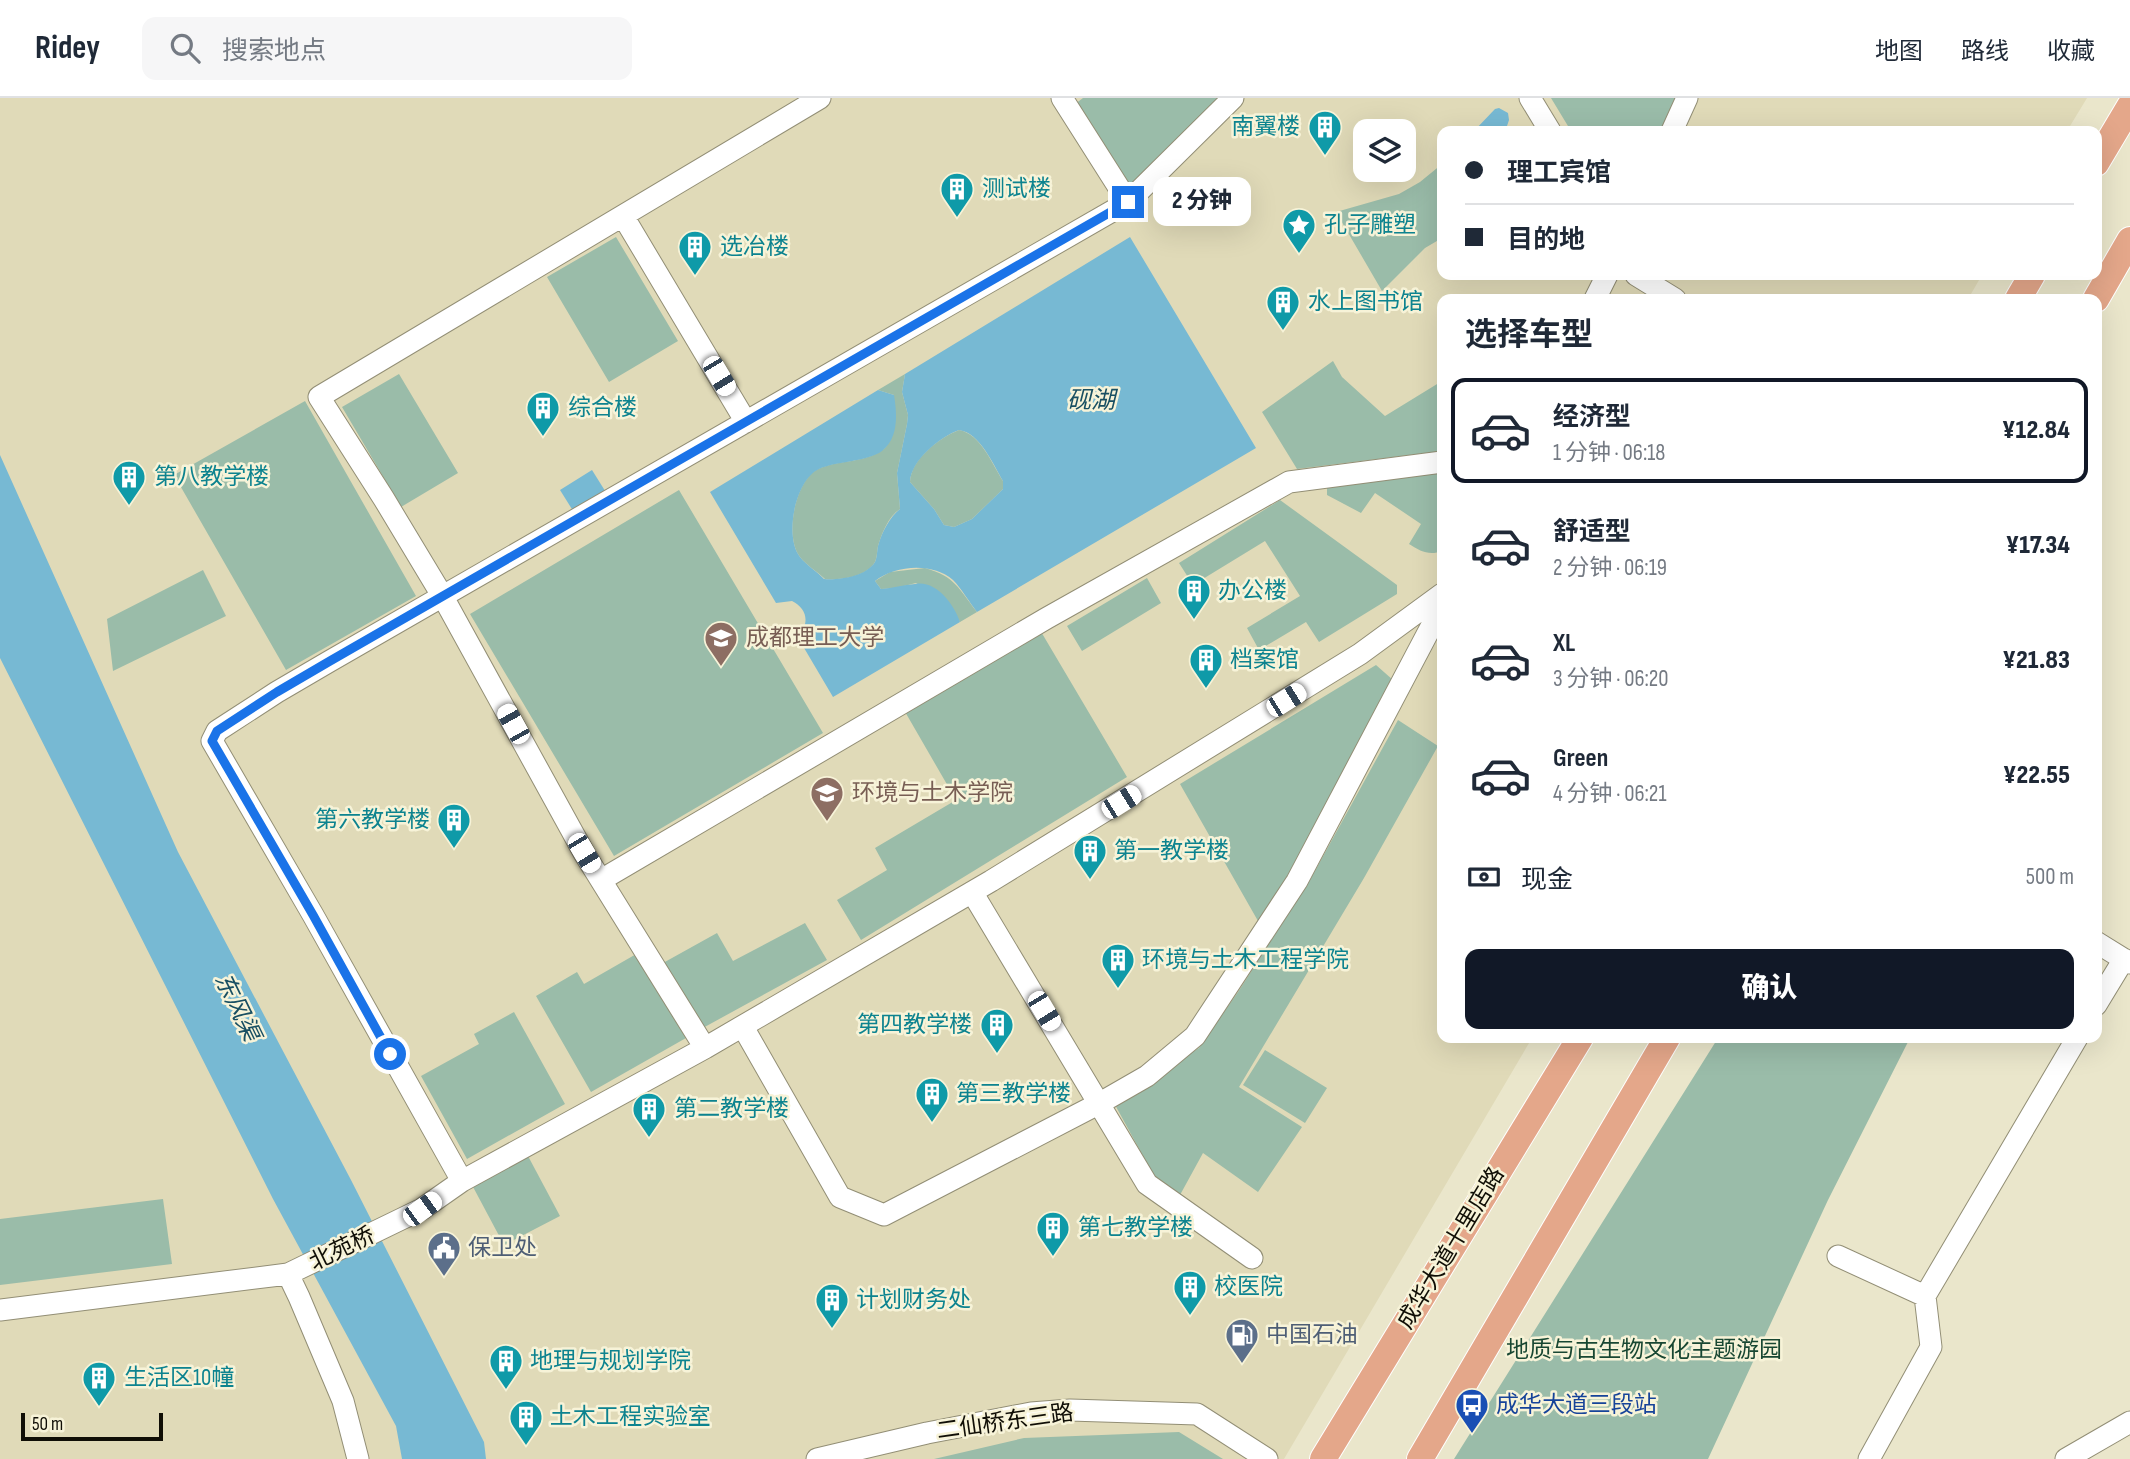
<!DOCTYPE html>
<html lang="zh">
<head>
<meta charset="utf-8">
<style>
  :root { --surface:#fff; --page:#f6f6f7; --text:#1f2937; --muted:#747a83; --line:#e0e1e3; --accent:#111827 }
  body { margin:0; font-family:"Sofia Sans Condensed","Noto Sans SC",sans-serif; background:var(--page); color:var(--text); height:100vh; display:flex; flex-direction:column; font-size:26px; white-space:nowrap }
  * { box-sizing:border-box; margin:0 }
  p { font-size:23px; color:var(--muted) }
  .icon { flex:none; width:38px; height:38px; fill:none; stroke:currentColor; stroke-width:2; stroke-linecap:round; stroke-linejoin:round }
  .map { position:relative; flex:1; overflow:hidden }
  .details { position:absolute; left:1437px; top:196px; width:665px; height:749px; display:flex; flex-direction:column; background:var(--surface); border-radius:14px; box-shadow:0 7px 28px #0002 }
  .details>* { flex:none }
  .top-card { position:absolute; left:1437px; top:28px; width:665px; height:154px; border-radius:14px; box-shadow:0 7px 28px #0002; display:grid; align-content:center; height:154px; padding:0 28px; background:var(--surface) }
  .tools { position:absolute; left:1353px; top:21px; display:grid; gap:14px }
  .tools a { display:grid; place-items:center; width:63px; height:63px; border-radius:14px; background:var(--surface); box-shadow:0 7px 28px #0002; font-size:35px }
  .scale { position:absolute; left:21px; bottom:18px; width:142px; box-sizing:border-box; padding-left:7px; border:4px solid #100e06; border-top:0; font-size:19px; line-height:24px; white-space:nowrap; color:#100e06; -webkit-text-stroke:5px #f7f3d8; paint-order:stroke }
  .end { position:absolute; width:32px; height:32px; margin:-16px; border:9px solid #1a73e8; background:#fff; box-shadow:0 0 0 4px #fff }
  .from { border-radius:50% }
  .bubble { position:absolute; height:49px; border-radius:14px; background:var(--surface); box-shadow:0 7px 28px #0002; font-size:23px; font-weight:800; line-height:49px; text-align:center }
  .car { position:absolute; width:21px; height:42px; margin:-21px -10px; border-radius:9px; box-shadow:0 0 5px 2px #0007; background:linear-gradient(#fff 24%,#345 0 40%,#fff 0 76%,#345 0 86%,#fff 0) }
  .top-card b { display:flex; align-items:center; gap:24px; height:66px; font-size:26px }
  .top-card b+b { border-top:2px solid var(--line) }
  .top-card i { width:18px; height:18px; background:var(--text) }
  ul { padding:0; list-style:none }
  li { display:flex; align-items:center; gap:21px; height:105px; margin:0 14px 10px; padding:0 14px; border:4px solid transparent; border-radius:14px }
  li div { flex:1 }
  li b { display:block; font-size:26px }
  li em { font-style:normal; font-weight:800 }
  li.current { border-color:var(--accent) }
  li>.icon { width:63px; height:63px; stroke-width:1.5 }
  h2 { padding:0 28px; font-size:32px; line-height:84px }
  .pay { display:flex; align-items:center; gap:18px; height:77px; padding:0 28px; font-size:26px }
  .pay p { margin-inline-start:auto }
  .primary-button { display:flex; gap:14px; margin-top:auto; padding:14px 28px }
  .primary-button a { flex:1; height:80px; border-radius:14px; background:var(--accent); color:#fff; font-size:28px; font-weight:800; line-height:80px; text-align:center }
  header { display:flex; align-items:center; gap:42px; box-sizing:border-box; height:98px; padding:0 35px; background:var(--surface); border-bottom:2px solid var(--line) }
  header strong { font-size:33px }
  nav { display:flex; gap:38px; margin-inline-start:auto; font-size:24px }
  .search { width:490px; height:63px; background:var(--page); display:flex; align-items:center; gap:18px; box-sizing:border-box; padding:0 24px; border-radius:14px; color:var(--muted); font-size:26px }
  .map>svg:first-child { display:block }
</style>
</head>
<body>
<header>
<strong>Ridey</strong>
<div class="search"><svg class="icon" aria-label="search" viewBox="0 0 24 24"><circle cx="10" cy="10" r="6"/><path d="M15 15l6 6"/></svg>搜索地点</div>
<nav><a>地图</a><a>路线</a><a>收藏</a></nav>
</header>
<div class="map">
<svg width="2130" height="1361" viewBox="0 0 2130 1361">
  <rect width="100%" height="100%" fill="#eae6cb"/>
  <path fill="#e0dab8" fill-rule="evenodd" d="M0 0H2087L2067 33H1442V177H1982L1968 201H1442V940H1532L1284 1361H0ZM1365 33H1404V72H1365Z"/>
  <path fill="#9abca9" d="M1083 0H1220L1128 91 1075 6Z
    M1551 0H1679L1663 33H1571Z
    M1442 66V140L1425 150 1382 193 1336 114 1399 96 1420 84Z
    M616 139 678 243 609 284 547 179Z
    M1333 263 1342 279 1385 318 1442 283V353L1297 371 1262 314Z
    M399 276 458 375 401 409 342 309Z
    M905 276 902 294 908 317 907 326 897 375 900 411C888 419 882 435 878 448 877 453 877 460 875 464 865 480 840 482 825 481 817 473 807 468 800 459 784 439 795 382 818 371 837 362 863 365 881 353 898 342 893 315 894 297L878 292Z
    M305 303 416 498 286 572 174 377Z
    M959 332C981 336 992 366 1003 383V391L972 421 954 429 944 427 934 411 910 384C911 361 939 340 959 332Z
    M1442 372V453C1429 458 1420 453 1409 446L1421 426 1375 395 1361 415 1327 397V389Z
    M679 392 823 635 614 758 470 516Z
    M1280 402 1397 487V496L1319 544 1306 524 1259 552 1247 530 1300 498 1265 443 1193 487 1179 465Z
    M925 470C956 479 958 490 977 514L960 524 947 502 916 485 896 490 881 491 875 483 890 474Z
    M203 472 226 518 113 573 107 521Z
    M1147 480 1161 505 1082 553 1067 528Z
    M1040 532 1127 679 861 842 837 802 887 772 875 750 956 702 904 612Z
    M1376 567 1393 582 1291 777 1258 823 1180 686Z
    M1398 622 1438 648 1364 780 1239 989 1302 1029 1258 1094 1203 1055 1180 1097 1155 1080 1114 1005 1199 950 1238 894 1311 780Z
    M805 825 827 862 701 931 663 865 717 835 733 863Z
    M638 855 686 940 591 994 536 898 577 874 584 886Z
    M514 914 565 1006 467 1061 421 978 479 946 474 936Z
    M1718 940H1910L1828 1102 1708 1361H1454Z
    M1265 952 1327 990 1305 1025 1243 987Z
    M528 1058 560 1118 504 1147 472 1087Z
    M163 1101 172 1166 0 1187V1121Z
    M1179 1334 1223 1361H934L1024 1340Z"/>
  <path fill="#77b9d3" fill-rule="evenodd" d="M1499 10 1508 15 1509 22 1507 28H1513L1519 33H1474L1495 11Z
    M1130 139 1256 350 977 514C969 504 962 491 953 482 933 464 895 467 875 483L881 491C893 490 903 487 915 486 936 482 954 506 960 524L833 599 797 538C810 527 808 511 792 503L776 505 710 394 878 292 894 297C897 315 899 340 882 353 867 364 836 363 819 371 795 382 784 439 800 459 807 468 817 473 824 481 840 482 865 479 875 464 877 460 877 453 878 448 882 434 889 420 900 411L897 375 907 326 908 317 902 294 905 276ZM959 332C980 335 993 366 1003 383V391L972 421 954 429 944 427 934 411 910 384C911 362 940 339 959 332Z
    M0 357 178 754 351 1082 484 1344 486 1361H402L396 1328 273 1101 0 560Z
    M592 372 607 396 575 416 560 392Z"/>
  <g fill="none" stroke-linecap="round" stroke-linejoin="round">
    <defs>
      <path id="minor" d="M1062 0 1128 104
        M1530 0 1550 33
        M1672 33 1687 0
        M623 118 746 324
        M1636 177 1675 201
        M1595 201 1607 177
        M601 782 1047 520 1289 384 1442 364
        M972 794 1147 1086 1252 1160
        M2096 844 2130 865
        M2096 907 2124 861
        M743 929 840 1099 884 1117 1100 1005 1147 978 1195 938 1297 783 1442 508
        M705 950 584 755 443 499 384 401 319 299 820 0
        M462 1083 313 817 212 643 217 633 277 594 330 563 1128 104 1233 0
        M1838 1158 1925 1198
        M288 1176 299 1199 343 1303 358 1361
        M0 1212 288 1176 422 1111 462 1083 705 950 991 783 1360 556 1442 496
        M817 1361 927 1335 1031 1315 1070 1312 1197 1316 1267 1361
        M1869 1361 1931 1249 1925 1198 2077 940
        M2066 1361 2130 1324"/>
      <path id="major" d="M2096 65 2130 8
        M2018 201 2032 177
        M2096 201 2130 142
        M1323 1361 1580 940
        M1420 1361 1667 940"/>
    </defs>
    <use href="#minor" stroke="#928e75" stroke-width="23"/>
    <use href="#major" stroke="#fff" stroke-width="28"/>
    <use href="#minor" stroke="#fff" stroke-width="21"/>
    <use href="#major" stroke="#e4a78a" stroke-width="26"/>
  </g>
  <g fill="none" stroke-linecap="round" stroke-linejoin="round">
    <path stroke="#1a73e8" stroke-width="9" d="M390 956 313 817 212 643 217 633 277 594 330 563 1128 104"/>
  </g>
  <defs>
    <symbol id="building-pin" viewBox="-11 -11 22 30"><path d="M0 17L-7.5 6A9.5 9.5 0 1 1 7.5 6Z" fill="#0f9aa8" stroke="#f7f3d8"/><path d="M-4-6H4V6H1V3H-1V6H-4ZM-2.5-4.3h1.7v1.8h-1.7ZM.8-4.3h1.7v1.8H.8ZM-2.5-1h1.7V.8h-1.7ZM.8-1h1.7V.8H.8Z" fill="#fff"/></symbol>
    <symbol id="sight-pin" viewBox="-11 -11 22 30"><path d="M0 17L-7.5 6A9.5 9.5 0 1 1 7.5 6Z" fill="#0f9aa8" stroke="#f7f3d8"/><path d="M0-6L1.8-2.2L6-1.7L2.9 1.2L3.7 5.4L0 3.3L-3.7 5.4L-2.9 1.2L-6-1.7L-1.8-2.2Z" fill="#fff"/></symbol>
    <symbol id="university-pin" viewBox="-11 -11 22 30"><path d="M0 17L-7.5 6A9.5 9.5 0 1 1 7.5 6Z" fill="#8d6e63" stroke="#f7f3d8"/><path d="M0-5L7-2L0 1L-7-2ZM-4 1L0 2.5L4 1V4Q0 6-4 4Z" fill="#fff"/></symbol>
    <symbol id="civic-pin" viewBox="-11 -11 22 30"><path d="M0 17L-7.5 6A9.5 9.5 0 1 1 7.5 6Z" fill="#5c6f8a" stroke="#f7f3d8"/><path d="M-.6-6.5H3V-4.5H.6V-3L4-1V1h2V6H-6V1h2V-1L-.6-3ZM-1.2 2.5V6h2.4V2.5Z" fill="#fff"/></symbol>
    <symbol id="fuel-pin" viewBox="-11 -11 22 30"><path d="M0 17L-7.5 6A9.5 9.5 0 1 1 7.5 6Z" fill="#5c6f8a" stroke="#f7f3d8"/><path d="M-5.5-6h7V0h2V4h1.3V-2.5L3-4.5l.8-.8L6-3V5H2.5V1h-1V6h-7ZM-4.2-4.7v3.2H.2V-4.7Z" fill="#fff"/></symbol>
    <symbol id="bus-pin" viewBox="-11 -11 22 30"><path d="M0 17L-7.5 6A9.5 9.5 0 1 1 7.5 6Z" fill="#1a4fb4" stroke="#f7f3d8"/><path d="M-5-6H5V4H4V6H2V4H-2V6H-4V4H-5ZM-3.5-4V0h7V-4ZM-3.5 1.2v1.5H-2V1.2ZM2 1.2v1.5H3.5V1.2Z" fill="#fff"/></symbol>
  </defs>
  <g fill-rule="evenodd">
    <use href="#building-pin" x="1306" y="10" width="38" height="52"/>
    <use href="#building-pin" x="938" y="72" width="38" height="52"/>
    <use href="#sight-pin" x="1280" y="108" width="38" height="52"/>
    <use href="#building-pin" x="676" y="130" width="38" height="52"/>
    <use href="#building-pin" x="1264" y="185" width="38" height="52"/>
    <use href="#building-pin" x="524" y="291" width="38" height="52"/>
    <use href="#building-pin" x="110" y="360" width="38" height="52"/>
    <use href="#building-pin" x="1175" y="474" width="38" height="52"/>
    <use href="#university-pin" x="702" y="521" width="38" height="52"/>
    <use href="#building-pin" x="1187" y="543" width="38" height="52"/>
    <use href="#university-pin" x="808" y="676" width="38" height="52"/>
    <use href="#building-pin" x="435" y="703" width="38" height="52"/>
    <use href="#building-pin" x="1071" y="734" width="38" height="52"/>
    <use href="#building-pin" x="1099" y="843" width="38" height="52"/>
    <use href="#building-pin" x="978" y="908" width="38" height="52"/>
    <use href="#building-pin" x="913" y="977" width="38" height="52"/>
    <use href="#building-pin" x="630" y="992" width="38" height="52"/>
    <use href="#building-pin" x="1034" y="1111" width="38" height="52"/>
    <use href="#civic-pin" x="425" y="1131" width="38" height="52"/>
    <use href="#building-pin" x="1171" y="1170" width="38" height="52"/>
    <use href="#building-pin" x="813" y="1183" width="38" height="52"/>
    <use href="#fuel-pin" x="1223" y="1218" width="38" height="52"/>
    <use href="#building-pin" x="487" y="1244" width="38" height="52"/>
    <use href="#building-pin" x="80" y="1261" width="38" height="52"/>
    <use href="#bus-pin" x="1453" y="1288" width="38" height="52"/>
    <use href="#building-pin" x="507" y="1300" width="38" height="52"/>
  </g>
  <g text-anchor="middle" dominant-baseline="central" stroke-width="5" stroke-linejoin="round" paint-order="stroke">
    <g font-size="23" fill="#0d838f" stroke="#f7f3d8" text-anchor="start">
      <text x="1300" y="29" text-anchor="end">南翼楼</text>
      <text x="982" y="91">测试楼</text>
      <text x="1324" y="127">孔子雕塑</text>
      <text x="720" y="149">选冶楼</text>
      <text x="1308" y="204">水上图书馆</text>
      <text x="568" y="310">综合楼</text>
      <text x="154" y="379">第八教学楼</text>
      <text x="1218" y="493">办公楼</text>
      <text x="1230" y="562">档案馆</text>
      <text x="430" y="722" text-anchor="end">第六教学楼</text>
      <text x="1114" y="753">第一教学楼</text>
      <text x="1142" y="862">环境与土木工程学院</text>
      <text x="972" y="927" text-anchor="end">第四教学楼</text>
      <text x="956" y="996">第三教学楼</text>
      <text x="674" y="1011">第二教学楼</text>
      <text x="1078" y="1130">第七教学楼</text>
      <text x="1214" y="1189">校医院</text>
      <text x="856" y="1202">计划财务处</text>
      <text x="530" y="1263">地理与规划学院</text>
      <text x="124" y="1280">生活区10幢</text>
      <text x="550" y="1319">土木工程实验室</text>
    </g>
    <g font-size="23" fill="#785e54" stroke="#f7f3d8" text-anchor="start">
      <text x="746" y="540">成都理工大学</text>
      <text x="852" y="695">环境与土木学院</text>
    </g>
    <g font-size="23" fill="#4e5e75" stroke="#f7f3d8" text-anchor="start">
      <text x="468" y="1150">保卫处</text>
      <text x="1266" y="1237">中国石油</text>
    </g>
    <g font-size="23" fill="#100e06" stroke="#f7f3d8">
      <text transform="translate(1451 1150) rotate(-59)">成华大道十里店路</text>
      <text transform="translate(342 1151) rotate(-26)">北苑桥</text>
      <text transform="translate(1005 1324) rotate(-8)">二仙桥东三路</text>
    </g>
    <g font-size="23" fill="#184732" stroke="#f7f3d8">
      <text x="1644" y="1252">地质与古生物文化主题游园</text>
    </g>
    <g font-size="23" fill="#164399" stroke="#f7f3d8" text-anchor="start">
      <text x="1496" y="1307">成华大道三段站</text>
    </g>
    <g font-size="24" font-style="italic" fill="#184f62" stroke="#f7f3d8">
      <text x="1091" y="302">砚湖</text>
      <text transform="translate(237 909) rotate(64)">东风渠</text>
    </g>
  </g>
</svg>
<div class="tools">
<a><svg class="icon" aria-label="layers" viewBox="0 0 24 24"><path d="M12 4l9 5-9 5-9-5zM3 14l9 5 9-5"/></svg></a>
</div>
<div class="scale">50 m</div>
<i class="end from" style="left:390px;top:956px"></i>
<i class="end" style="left:1128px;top:104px"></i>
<div class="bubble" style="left:1153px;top:79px;width:98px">2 分钟</div>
<i class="car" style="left:719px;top:278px;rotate:149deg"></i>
<i class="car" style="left:1286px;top:602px;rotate:58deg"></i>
<i class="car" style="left:513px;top:626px;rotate:331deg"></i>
<i class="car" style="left:1121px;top:704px;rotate:58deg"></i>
<i class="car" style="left:584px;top:755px;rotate:149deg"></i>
<i class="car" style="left:1044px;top:913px;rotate:149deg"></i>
<i class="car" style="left:422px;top:1111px;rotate:54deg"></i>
<div class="top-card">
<b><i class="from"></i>理工宾馆</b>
<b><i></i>目的地</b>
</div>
<section class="details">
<h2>选择车型</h2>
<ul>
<li class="current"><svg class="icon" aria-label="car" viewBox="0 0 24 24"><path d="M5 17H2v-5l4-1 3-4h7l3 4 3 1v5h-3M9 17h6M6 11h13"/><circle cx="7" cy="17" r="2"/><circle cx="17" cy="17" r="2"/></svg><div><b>经济型</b><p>1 分钟 · 06:18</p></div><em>¥12.84</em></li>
<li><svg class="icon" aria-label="car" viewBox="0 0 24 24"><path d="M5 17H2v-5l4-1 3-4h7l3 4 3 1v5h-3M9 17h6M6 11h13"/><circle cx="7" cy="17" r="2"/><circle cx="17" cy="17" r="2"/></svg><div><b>舒适型</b><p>2 分钟 · 06:19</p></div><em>¥17.34</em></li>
<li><svg class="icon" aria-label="car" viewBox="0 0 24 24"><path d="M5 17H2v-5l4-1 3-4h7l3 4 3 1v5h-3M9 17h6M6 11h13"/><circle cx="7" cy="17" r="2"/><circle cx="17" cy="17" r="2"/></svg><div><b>XL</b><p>3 分钟 · 06:20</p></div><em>¥21.83</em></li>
<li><svg class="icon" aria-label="car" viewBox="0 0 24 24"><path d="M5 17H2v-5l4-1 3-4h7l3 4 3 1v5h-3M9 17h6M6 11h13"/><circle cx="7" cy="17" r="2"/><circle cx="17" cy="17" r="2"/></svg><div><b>Green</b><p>4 分钟 · 06:21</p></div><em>¥22.55</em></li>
</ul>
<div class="pay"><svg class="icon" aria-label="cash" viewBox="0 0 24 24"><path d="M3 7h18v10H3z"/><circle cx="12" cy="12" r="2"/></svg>现金<p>500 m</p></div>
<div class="primary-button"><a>确认</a></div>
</section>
</div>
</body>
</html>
